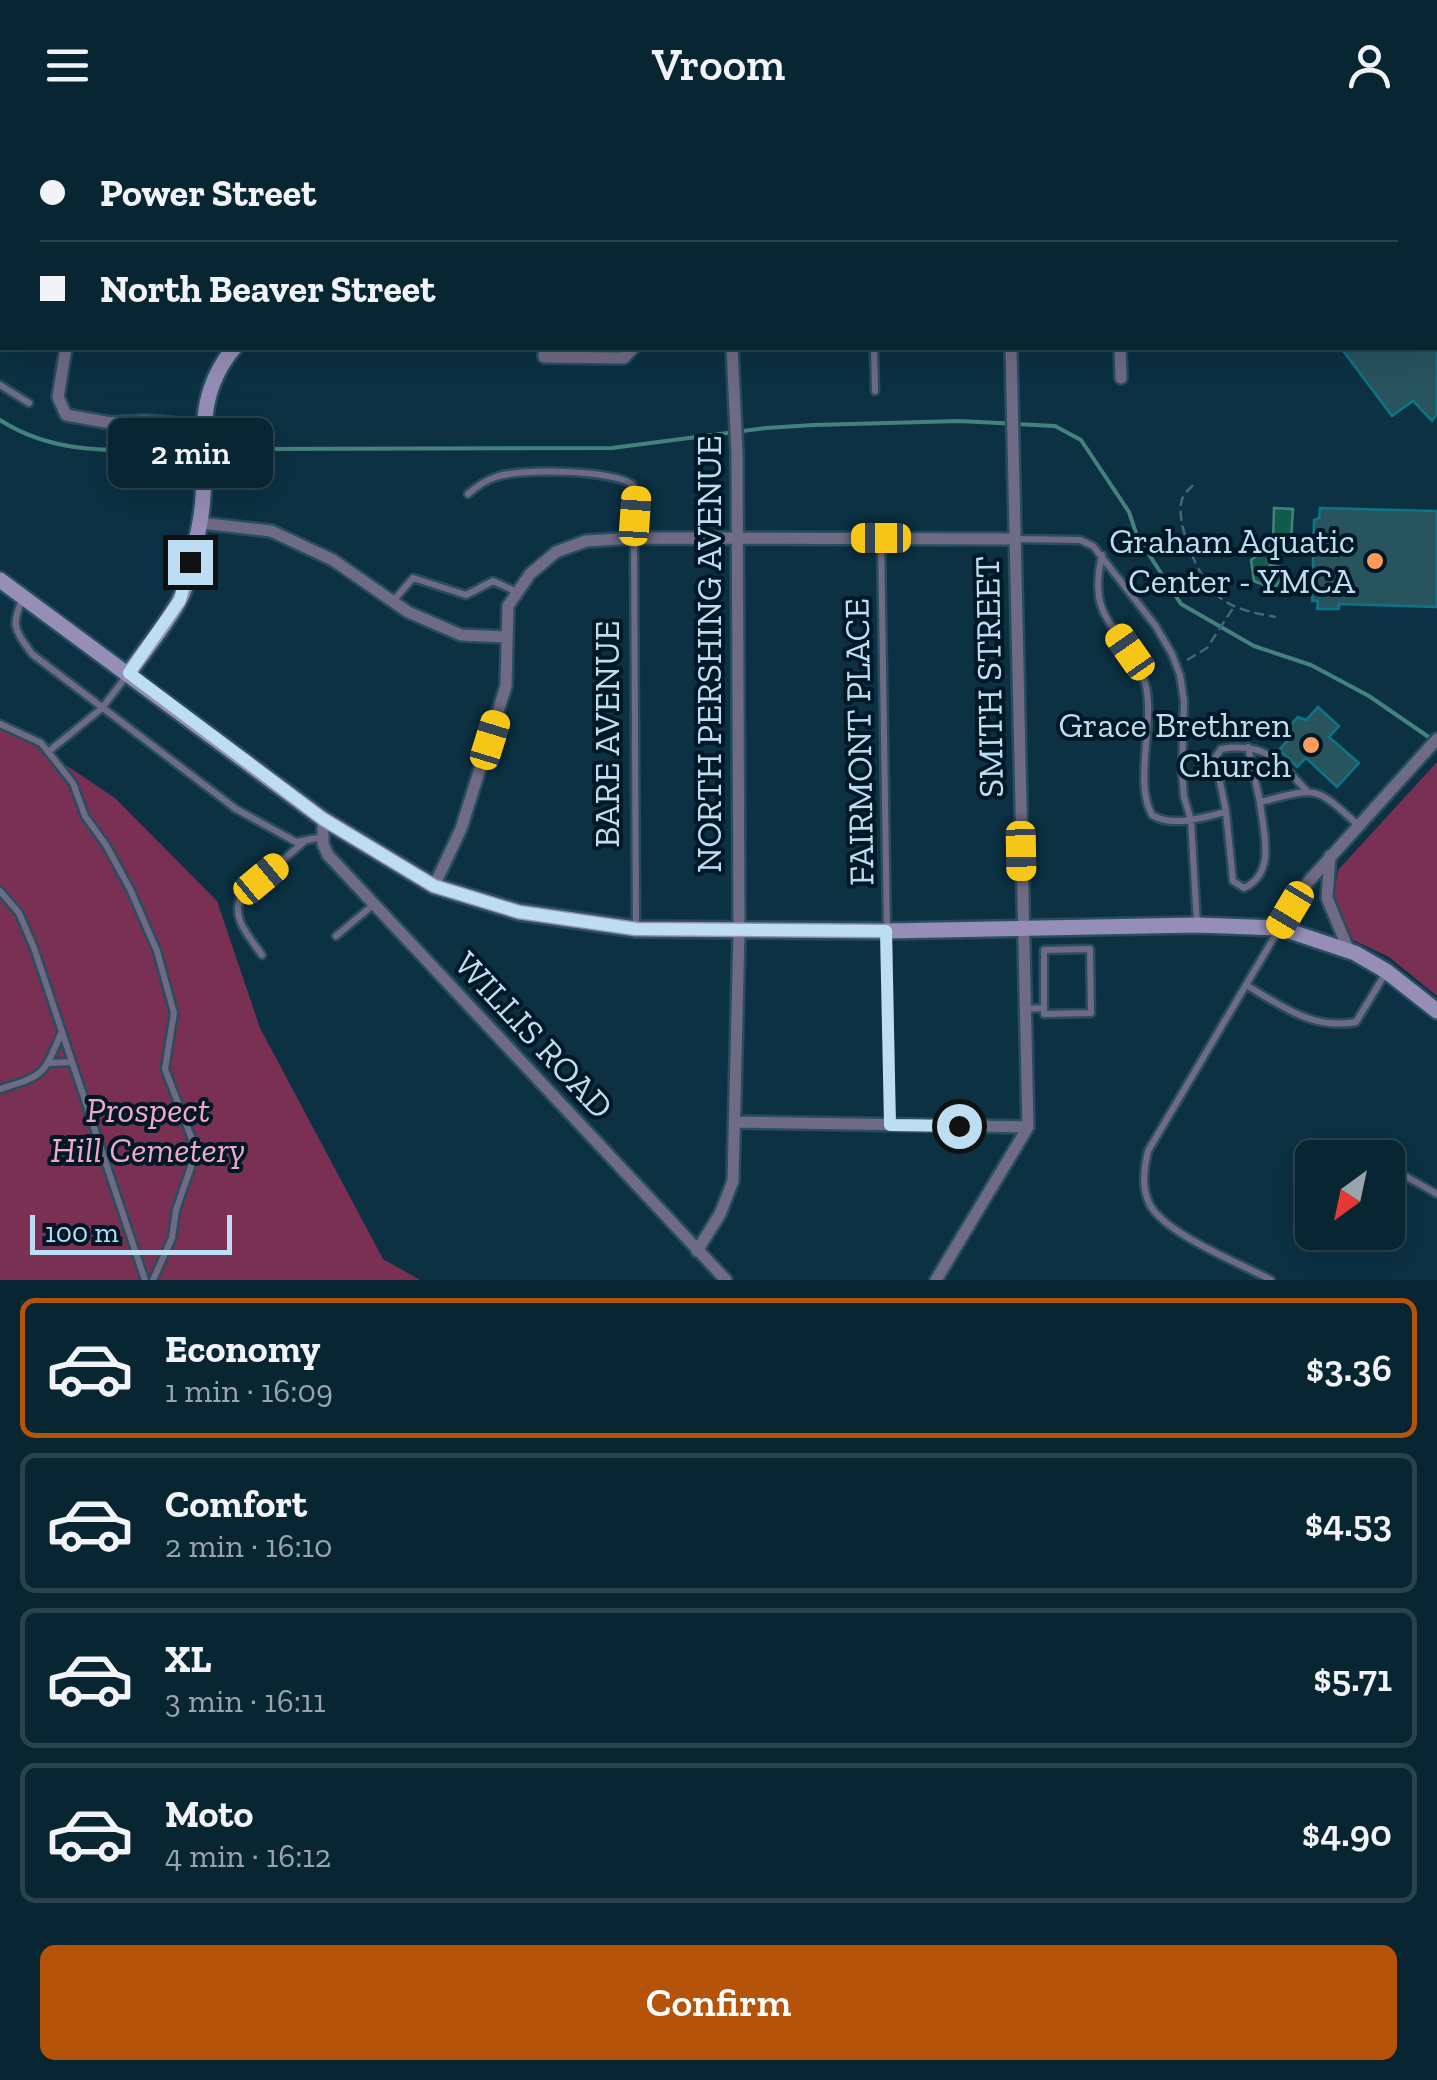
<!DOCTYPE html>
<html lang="en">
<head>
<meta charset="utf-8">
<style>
  :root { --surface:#082532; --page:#16313e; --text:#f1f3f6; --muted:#98a5ac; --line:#29424d; --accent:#b45309 }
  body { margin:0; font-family:"Zilla Slab",serif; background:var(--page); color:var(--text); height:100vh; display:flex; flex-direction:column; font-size:38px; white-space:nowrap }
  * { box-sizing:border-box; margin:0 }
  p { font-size:32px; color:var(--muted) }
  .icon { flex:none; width:55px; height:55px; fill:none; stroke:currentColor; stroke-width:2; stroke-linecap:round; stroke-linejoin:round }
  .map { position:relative; height:1150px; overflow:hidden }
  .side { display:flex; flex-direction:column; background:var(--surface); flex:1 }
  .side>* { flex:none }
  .guide { position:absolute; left:0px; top:0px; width:1438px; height:220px; box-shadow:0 10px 40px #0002,0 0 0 2px var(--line); display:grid; align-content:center; height:220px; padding:0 40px; background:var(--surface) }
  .needle { width:65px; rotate:213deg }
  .tools { position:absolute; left:1295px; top:1010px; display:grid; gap:20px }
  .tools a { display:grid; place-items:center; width:110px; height:110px; border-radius:15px; background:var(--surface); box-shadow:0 10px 40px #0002,0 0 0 2px var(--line); font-size:50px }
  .scale { position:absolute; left:30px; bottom:25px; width:202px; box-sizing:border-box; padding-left:10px; border:5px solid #bddef2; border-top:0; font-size:28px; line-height:35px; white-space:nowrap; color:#bddef2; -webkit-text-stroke:8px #001826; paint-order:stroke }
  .end { position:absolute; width:45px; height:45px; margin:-22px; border:12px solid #bddef2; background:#111; box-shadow:0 0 0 5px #111 }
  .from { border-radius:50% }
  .bubble { position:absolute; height:70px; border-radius:15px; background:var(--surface); box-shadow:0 10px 40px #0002,0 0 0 2px var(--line); font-size:32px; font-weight:600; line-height:70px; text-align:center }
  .car { position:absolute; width:30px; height:60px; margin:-30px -15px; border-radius:12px; box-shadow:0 0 8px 2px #0007; background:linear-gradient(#f5c518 24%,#345 0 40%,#f5c518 0 76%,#345 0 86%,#f5c518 0) }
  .guide b { display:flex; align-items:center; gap:35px; height:95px; font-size:38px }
  .guide b+b { border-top:2px solid var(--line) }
  .guide i { width:25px; height:25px; background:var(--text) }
  ul { padding:18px 0 0; list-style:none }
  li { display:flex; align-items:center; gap:30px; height:140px; margin:0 20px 15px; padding:0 20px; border:5px solid var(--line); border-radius:15px }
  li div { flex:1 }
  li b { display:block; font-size:38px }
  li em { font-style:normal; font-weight:600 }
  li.on { border-color:var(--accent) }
  li>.icon { width:90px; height:90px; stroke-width:1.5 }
  .cta { display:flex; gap:20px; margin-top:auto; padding:20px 40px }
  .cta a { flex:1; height:115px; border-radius:15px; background:var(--accent); color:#fff; font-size:40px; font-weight:600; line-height:115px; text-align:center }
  header { display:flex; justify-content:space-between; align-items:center; height:130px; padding:0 40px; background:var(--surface); font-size:45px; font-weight:600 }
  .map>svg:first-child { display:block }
</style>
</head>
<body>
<header><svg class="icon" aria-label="menu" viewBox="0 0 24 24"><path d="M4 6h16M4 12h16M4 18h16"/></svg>Vroom<svg class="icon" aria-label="person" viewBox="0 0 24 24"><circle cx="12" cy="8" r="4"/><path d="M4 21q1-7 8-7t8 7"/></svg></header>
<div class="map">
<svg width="1437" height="1150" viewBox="0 0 1437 1150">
  <rect width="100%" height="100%" fill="#0b3143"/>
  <path fill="#793053" d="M0 591 115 668 217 771 260 898 383 1129 420 1150H0Z
    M1437 632V866L1389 827 1353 810 1332 775 1338 740Z"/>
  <path fill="#105c4b" stroke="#44837d" stroke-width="2.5" d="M1274 378 1293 379 1290 425 1272 424 1267 430 1270 435 1280 437 1281 449 1274 459 1254 451 1251 430 1273 414Z"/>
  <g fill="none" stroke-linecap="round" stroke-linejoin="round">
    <path stroke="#44837d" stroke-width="4" d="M0 290C60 329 128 319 197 319
      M206 319 612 318 766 298 814 295 959 291 1055 296 1081 310 1129 382 1137 406 1181 474 1254 516 1311 535 1369 566 1433 610"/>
  </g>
  <path fill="#28545e" stroke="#0c7587" stroke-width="2.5" d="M1341 218H1437V284L1432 291 1413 271 1392 286Z
    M1320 378 1437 381V477L1339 474V479H1317L1318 471H1312L1314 390 1319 388Z
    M1318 577 1339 596 1329 607 1359 633 1337 657 1306 628 1297 637 1279 620 1288 610 1282 604 1298 587 1306 590Z"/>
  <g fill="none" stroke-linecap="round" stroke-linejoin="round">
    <defs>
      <path id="lane" d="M867 0V2
        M1366 0 1367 2
        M587 2V0
        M612 2V0
        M1435 68 1437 76
        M1435 102H1437
        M874 218 875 261
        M0 255 29 273
        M468 364C476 357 486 350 496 347 522 338 609 340 632 354L637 364 634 408 636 798
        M1014 409 1080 410 1093 416 1155 495 1172 524 1180 545 1184 571 1182 643 1184 667 1191 690 1197 794
        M881 410 890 995
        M1102 425C1085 498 1128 495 1145 553 1156 590 1133 651 1152 685 1173 698 1203 687 1226 682L1233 751 1244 758C1277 743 1263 701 1260 672 1318 658 1313 654 1358 695
        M23 468C10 496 15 500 32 524L236 679 296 712 323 707
        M394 470 413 448 466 465 493 451 517 462
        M0 594 41 613 73 653 85 686 106 715 130 759 157 821 174 883 165 939 193 1012 192 1034 176 1080 172 1108 153 1150
        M1248 617 1260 672
        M48 622 102 578 128 544
        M1226 681 1215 628 1221 619C1265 612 1278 630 1306 660
        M0 761 19 783 34 818 145 1150
        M1279 799 1246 855C1282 876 1312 900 1356 892L1385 844
        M336 806 373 775
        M262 825C250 807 229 787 242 765L305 711
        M1246 855 1148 1021C1144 1039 1141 1058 1150 1075 1167 1105 1240 1133 1271 1150
        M1026 879 1044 878V884L1091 883 1090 819 1044 820V878
        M49 933 72 932
        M0 959C45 945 43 946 62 901
        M1407 1047 1437 1064"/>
      <path id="street" d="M729 0V2
        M1007 0V2
        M1110 0V2
        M1212 0V2
        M542 2V0
        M1435 56 1437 55
        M66 218 58 267 66 285 111 293 145 291 202 296
        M544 218V227L624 228 633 218
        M1120 218 1121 248
        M200 393 271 401 333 430 408 482 461 505 507 507
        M323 689V714L328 725 726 1150
        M1330 726 1327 768 1349 821
        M434 756 461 699 506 556 508 476 530 444 556 422 586 411 634 408 1014 409
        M1280 798 1308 752 1437 609
        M734 992 1028 997
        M697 1121 720 1084 733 1051 739 801 737 323 732 218
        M936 1150 1028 997 1011 218"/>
      <path id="secondary" d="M339 2 340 0
        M0 450 323 689 434 756 519 782 636 799 886 801 1197 795 1280 798 1355 823 1386 841 1437 881
        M129 543C145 520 164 497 178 473 190 452 194 420 199 397 213 332 186 275 234 218"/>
    </defs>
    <use href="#lane" stroke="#274d5f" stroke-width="11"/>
    <use href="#street" stroke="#274d5f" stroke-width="16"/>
    <use href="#secondary" stroke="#274d5f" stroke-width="20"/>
    <path stroke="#43677a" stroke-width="2.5" stroke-dasharray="10 5" stroke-linecap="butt" d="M1193 355C1190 359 1185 362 1183 367 1172 388 1200 452 1218 466 1234 480 1255 483 1276 487
      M1187 530 1207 518 1233 478"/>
    <use href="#lane" stroke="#706b85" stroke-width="6"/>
    <use href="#street" stroke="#706b85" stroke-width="11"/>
    <use href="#secondary" stroke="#968eb7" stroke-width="15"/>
  </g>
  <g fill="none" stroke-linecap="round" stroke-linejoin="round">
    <path stroke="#bddef2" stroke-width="12" d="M190 432 180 470 129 543 323 689 434 756 519 782 636 799 886 801 890 995 959 996"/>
  </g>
  <g fill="#fe9b58" stroke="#001826" stroke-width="4">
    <circle cx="1375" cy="431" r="10"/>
    <circle cx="1311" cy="615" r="10"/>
  </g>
  <g text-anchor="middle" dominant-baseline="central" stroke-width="8" stroke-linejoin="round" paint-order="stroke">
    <g font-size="35" fill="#bddef2" stroke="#001826" text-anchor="end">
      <text x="1355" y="411">Graham Aquatic<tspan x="1355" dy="40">Center - YMCA</tspan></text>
      <text x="1291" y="595">Grace Brethren<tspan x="1291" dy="40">Church</tspan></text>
    </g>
    <g font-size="35" fill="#bddef2" stroke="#001826">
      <text transform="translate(709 524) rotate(-90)">NORTH PERSHING AVENUE</text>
      <text transform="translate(989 547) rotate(-91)">SMITH STREET</text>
      <text transform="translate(607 604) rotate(-90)">BARE AVENUE</text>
      <text transform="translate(859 612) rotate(-91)">FAIRMONT PLACE</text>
      <text transform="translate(534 905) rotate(47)">WILLIS ROAD</text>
    </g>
    <g font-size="35" font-style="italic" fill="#f2a8c6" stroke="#001826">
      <text x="148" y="980">Prospect<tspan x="148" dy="40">Hill Cemetery</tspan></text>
    </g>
  </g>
</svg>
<div class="tools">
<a><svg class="needle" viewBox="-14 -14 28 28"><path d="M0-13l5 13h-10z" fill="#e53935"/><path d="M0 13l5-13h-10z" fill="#98a5ac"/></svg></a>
</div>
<div class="scale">100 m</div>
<i class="end from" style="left:959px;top:996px"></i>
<i class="end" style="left:190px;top:432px"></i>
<div class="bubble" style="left:108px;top:288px;width:165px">2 min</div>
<i class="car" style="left:635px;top:386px;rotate:4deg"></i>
<i class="car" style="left:881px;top:408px;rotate:270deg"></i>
<i class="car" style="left:1130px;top:522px;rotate:325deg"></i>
<i class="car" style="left:490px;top:610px;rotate:17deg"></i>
<i class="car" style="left:1021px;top:721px;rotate:179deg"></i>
<i class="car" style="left:261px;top:749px;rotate:50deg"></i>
<i class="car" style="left:1290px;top:780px;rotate:211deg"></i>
<div class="guide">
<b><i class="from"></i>Power Street</b>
<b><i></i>North Beaver Street</b>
</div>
</div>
<section class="side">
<ul>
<li class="on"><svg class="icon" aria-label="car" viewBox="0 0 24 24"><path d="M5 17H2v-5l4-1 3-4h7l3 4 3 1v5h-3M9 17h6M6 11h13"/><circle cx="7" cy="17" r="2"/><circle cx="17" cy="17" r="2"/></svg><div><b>Economy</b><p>1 min · 16:09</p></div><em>$3.36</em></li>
<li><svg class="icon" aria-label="car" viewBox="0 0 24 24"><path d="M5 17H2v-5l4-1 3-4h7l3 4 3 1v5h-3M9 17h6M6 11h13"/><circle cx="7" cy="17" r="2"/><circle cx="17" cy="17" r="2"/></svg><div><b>Comfort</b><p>2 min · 16:10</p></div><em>$4.53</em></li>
<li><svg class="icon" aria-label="car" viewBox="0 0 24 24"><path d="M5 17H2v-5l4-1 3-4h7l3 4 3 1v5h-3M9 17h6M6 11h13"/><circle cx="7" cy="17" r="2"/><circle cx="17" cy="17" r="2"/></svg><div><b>XL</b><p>3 min · 16:11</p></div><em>$5.71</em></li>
<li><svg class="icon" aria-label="car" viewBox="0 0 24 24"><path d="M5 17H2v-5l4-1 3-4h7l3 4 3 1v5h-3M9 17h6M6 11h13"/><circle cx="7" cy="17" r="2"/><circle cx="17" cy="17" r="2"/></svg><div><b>Moto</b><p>4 min · 16:12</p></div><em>$4.90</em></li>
</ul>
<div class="cta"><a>Confirm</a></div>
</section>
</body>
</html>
